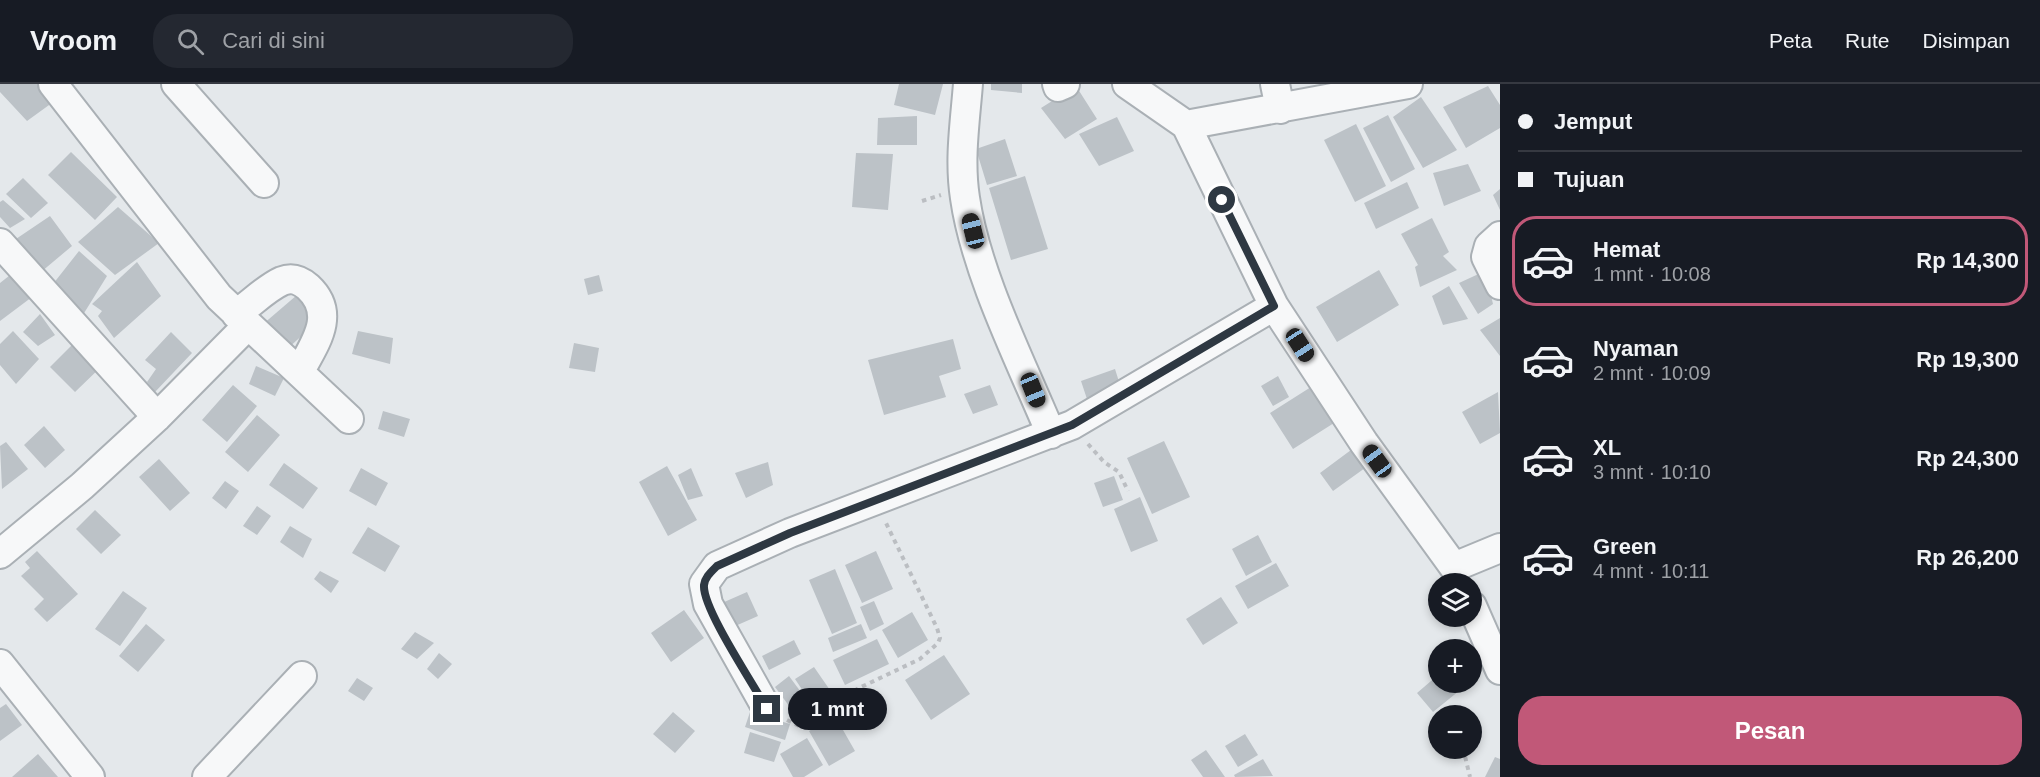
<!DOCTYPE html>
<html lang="id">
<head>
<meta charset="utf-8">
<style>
  :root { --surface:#171b24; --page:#242831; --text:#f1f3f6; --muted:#9ea1a6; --line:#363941; --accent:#c15878 }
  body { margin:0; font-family:Helvetica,sans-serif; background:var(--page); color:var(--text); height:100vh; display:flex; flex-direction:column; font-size:22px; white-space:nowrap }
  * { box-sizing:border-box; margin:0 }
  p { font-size:20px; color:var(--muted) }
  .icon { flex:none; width:33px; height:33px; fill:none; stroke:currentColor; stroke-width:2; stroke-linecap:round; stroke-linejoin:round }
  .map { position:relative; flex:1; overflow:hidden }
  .drawer { display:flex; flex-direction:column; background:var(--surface); width:540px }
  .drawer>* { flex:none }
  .hud { display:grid; align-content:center; height:132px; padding:0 18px; background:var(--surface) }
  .fabs { position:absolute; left:1428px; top:489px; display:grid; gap:12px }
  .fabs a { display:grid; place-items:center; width:54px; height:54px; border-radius:50%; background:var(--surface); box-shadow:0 3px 9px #0003; font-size:30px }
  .end { position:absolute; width:27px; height:27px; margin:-14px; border:8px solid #2e3842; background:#fff; box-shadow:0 0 0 3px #fff }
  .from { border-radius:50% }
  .bubble { position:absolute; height:42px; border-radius:21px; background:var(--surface); box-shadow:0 3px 9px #0003; font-size:20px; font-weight:600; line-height:42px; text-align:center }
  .car { position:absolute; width:18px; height:36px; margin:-18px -9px; border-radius:8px; box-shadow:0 0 4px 2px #0007; background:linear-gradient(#222 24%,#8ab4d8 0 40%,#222 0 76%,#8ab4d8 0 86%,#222 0) }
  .hud b { display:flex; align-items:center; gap:21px; height:57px; font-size:22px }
  .hud b+b { border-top:2px solid var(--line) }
  .hud i { width:15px; height:15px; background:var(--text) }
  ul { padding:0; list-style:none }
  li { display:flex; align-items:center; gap:18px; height:90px; margin:0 12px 9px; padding:0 6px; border:3px solid transparent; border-radius:24px }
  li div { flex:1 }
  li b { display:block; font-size:22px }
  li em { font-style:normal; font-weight:600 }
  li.on { border-color:var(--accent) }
  li>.icon { width:54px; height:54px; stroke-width:1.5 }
  .primary-button { display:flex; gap:12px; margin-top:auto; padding:12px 18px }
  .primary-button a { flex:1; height:69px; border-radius:24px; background:var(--accent); color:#fff; font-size:24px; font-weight:600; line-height:69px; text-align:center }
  header { display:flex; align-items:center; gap:36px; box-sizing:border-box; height:84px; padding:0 30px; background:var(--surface); border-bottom:2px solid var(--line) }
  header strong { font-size:28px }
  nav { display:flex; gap:33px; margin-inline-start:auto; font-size:21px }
  .search { width:420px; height:54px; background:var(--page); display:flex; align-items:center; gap:15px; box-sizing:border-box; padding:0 21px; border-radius:24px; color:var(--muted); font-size:22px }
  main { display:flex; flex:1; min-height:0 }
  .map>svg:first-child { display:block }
</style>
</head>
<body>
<header>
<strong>Vroom</strong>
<div class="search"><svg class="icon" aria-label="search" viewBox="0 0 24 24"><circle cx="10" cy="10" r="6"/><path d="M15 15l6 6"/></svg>Cari di sini</div>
<nav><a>Peta</a><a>Rute</a><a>Disimpan</a></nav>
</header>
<main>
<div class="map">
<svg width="1500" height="693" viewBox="0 0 1500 693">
  <rect width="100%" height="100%" fill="#e4e8eb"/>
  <path fill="#bcc2c7" d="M0 0H40L56 16 27 37 0 8Z
    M899 0H943L935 31 894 21Z
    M991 0H1022V9L991 6Z
    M1076 2 1097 35 1065 55 1041 24Z
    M1488 2 1500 21V44L1466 64 1443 23Z
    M1421 13 1457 66 1423 84 1393 33Z
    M1388 31 1415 85 1391 98 1363 44Z
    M917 32V61H877L878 34Z
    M1117 33 1134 67 1099 82 1079 50Z
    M1356 40 1386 102 1355 118 1324 56Z
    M1005 55 1017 92 987 101 976 65Z
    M71 68 117 113 95 136 48 91Z
    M856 69 893 70 888 126 852 123Z
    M1468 80 1481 107 1444 122 1433 89Z
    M1025 92 1048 165 1011 176 989 104Z
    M23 94 48 119 31 134 6 110Z
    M1407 98 1419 124 1376 145 1364 119Z
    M1500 105V126L1493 111Z
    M3 116 25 135 10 144 0 133V118Z
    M118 123 159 159 115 191 78 158Z
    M50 132 72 162 41 188 10 159Z
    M1432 134 1449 168 1443 172 1457 186 1420 203 1415 183 1418 181 1401 150Z
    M79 167 107 192 81 234 53 200Z
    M137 178 161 212 114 254 98 232 102 227 92 220Z
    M1379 186 1399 221 1337 258 1316 223Z
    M1485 187 1493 220 1478 230 1459 199Z
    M14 188 32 213 0 237V199Z
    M599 191 603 207 588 211 584 195Z
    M1449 202 1468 235 1443 241 1432 212Z
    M297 211 319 236 285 267 262 241Z
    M40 230 55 251 38 262 23 248Z
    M1500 234V272L1480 246Z
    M13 247 39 275 16 300 0 281V260Z
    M358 247 393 254 390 280 352 270Z
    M171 248 192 269 155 308 147 298 156 285 145 276Z
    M79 254 104 280 75 308 50 283Z
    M953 255 961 285 939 292 946 313 884 331 868 276Z
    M574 259 599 264 595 288 569 284Z
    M256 282 284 294 275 312 249 300Z
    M1115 285 1121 304 1087 315 1081 297Z
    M1278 292 1289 313 1273 322 1261 302Z
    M233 301 257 322 227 358 202 336Z
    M990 301 998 321 973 330 964 310Z
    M1311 303 1334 339 1293 365 1270 329Z
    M1498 308 1500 349 1480 360 1462 328Z
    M383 327 410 335 404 353 378 345Z
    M257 331 280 351 248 388 225 368Z
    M44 342 65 366 45 384 24 361Z
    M1164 357 1190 413 1152 430 1127 374Z
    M6 358 28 385 2 405 0 362Z
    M1351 366 1365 384 1333 407 1320 389Z
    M159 375 190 409 170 427 139 393Z
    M768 378 773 401 746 414 735 389Z
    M284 379 318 404 303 425 269 401Z
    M667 382 697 436 668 452 639 398Z
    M361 384 388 399 376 422 349 407Z
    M691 384 703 412 688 416 678 391Z
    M1114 392 1123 416 1103 423 1094 399Z
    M225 397 239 407 226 425 212 414Z
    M1140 413 1158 457 1131 468 1114 425Z
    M257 422 271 432 257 451 243 442Z
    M95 426 121 451 101 470 76 445Z
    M290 442 312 455 303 474 280 458Z
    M368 443 400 462 385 488 352 469Z
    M1258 451 1272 478 1246 492 1232 465Z
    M37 467 78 510 47 538 34 525 44 515 21 492 30 484 25 478Z
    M876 467 893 505 862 519 845 481Z
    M1276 479 1289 502 1248 525 1235 502Z
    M835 485 857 539 832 550 809 496Z
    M320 487 339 497 331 509 314 495Z
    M123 507 147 524 120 562 95 545Z
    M747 508 758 532 733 543 722 519Z
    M1221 513 1238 539 1203 561 1186 535Z
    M874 517 884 540 870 547 860 523Z
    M684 526 704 554 671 578 651 549Z
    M912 528 928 556 898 574 882 546Z
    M146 540 165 556 138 588 119 572Z
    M861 540 867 554 833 568 828 554Z
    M415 548 434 559 417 575 401 565Z
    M877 555 889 580 845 601 833 576Z
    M794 556 801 570 769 586 762 572Z
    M439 569 452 580 438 595 427 585Z
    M944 571 970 610 931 636 905 596Z
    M814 583 832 609 813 622 795 595Z
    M1438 591V598H1470L1433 628 1417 609Z
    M789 592 812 623 798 634 775 603Z
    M357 594 373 604 364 617 348 607Z
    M6 620 22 641 0 657V624Z
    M673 628 695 647 675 669 653 650Z
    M750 628 790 640 785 656 745 643Z
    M835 632 855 667 829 682 809 647Z
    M750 648 781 658 774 678 744 669Z
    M1245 650 1258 671 1238 683 1225 662Z
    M807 654 823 681 804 693H793L780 670Z
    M1206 666 1225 693H1203L1191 676Z
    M38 670 58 693H12Z
    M1495 673 1500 675V693H1485Z
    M1263 675 1273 692 1235 693 1234 691Z"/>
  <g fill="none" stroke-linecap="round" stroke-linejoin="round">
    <defs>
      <path id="minor" d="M53 0 219 213 349 335
        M176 0 264 99
        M968 0C965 38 959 76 965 114 976 190 1021 278 1051 350
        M1057 0 1058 3 1065 0
        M1127 0 1186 41 1408 0
        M1275 0 1280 25
        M1186 41 1274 222 1364 359 1454 483 1500 464
        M1500 152 1489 162 1486 173 1500 201
        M0 159 157 333
        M236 230C251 220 266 204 282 197 292 193 300 196 308 203 337 230 315 259 300 287
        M0 470 82 402 157 333 248 241
        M1472 522 1500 586
        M0 580 90 693
        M767 625 708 520 704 500 717 482 790 449 1072 341 1274 222
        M207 693 302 592"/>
    </defs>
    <use href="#minor" stroke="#aab0b5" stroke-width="32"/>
    <path stroke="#bbbec2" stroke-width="4" stroke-dasharray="4.5 4.5" stroke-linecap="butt" d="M922 117 941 111
      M1088 360 1104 378 1119 388 1128 407
      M1454 624 1456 632
      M787 636 803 644 857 605 920 575 938 559 940 554 937 544 886 439
      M1463 664 1470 693"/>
    <use href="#minor" stroke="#f7f8f9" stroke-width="28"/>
  </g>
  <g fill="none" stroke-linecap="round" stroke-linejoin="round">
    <path stroke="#2e3842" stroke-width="8" d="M767 625C754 601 702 524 704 501 705 493 711 488 717 482L790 449 1072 341 1274 222 1222 116"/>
  </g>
</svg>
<div class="fabs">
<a><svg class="icon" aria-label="layers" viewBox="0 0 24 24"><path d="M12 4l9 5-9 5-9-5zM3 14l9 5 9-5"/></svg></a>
<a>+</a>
<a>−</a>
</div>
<i class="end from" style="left:1222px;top:116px"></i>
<i class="end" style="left:767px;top:625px"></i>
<div class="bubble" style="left:788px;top:604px;width:99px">1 mnt</div>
<i class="car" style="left:973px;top:147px;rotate:346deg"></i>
<i class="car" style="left:1300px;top:261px;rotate:147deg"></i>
<i class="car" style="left:1033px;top:306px;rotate:158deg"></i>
<i class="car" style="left:1377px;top:377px;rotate:324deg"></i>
</div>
<section class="drawer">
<div class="hud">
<b><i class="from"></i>Jemput</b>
<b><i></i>Tujuan</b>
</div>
<ul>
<li class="on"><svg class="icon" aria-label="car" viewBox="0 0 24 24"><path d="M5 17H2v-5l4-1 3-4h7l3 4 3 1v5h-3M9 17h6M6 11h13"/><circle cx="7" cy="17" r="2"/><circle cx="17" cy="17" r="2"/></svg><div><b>Hemat</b><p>1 mnt · 10:08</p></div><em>Rp 14,300</em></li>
<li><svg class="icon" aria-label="car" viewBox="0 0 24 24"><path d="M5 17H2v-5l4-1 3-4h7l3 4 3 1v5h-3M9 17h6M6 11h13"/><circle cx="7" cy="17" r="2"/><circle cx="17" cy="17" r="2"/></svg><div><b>Nyaman</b><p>2 mnt · 10:09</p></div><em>Rp 19,300</em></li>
<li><svg class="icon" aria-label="car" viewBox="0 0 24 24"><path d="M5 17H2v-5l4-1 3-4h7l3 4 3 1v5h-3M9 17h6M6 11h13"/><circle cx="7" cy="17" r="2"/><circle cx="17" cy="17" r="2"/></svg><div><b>XL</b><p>3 mnt · 10:10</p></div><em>Rp 24,300</em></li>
<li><svg class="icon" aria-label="car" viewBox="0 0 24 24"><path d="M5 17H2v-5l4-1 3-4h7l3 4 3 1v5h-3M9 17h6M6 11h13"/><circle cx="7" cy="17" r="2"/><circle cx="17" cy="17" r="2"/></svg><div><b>Green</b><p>4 mnt · 10:11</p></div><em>Rp 26,200</em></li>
</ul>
<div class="primary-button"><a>Pesan</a></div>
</section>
</main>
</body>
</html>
